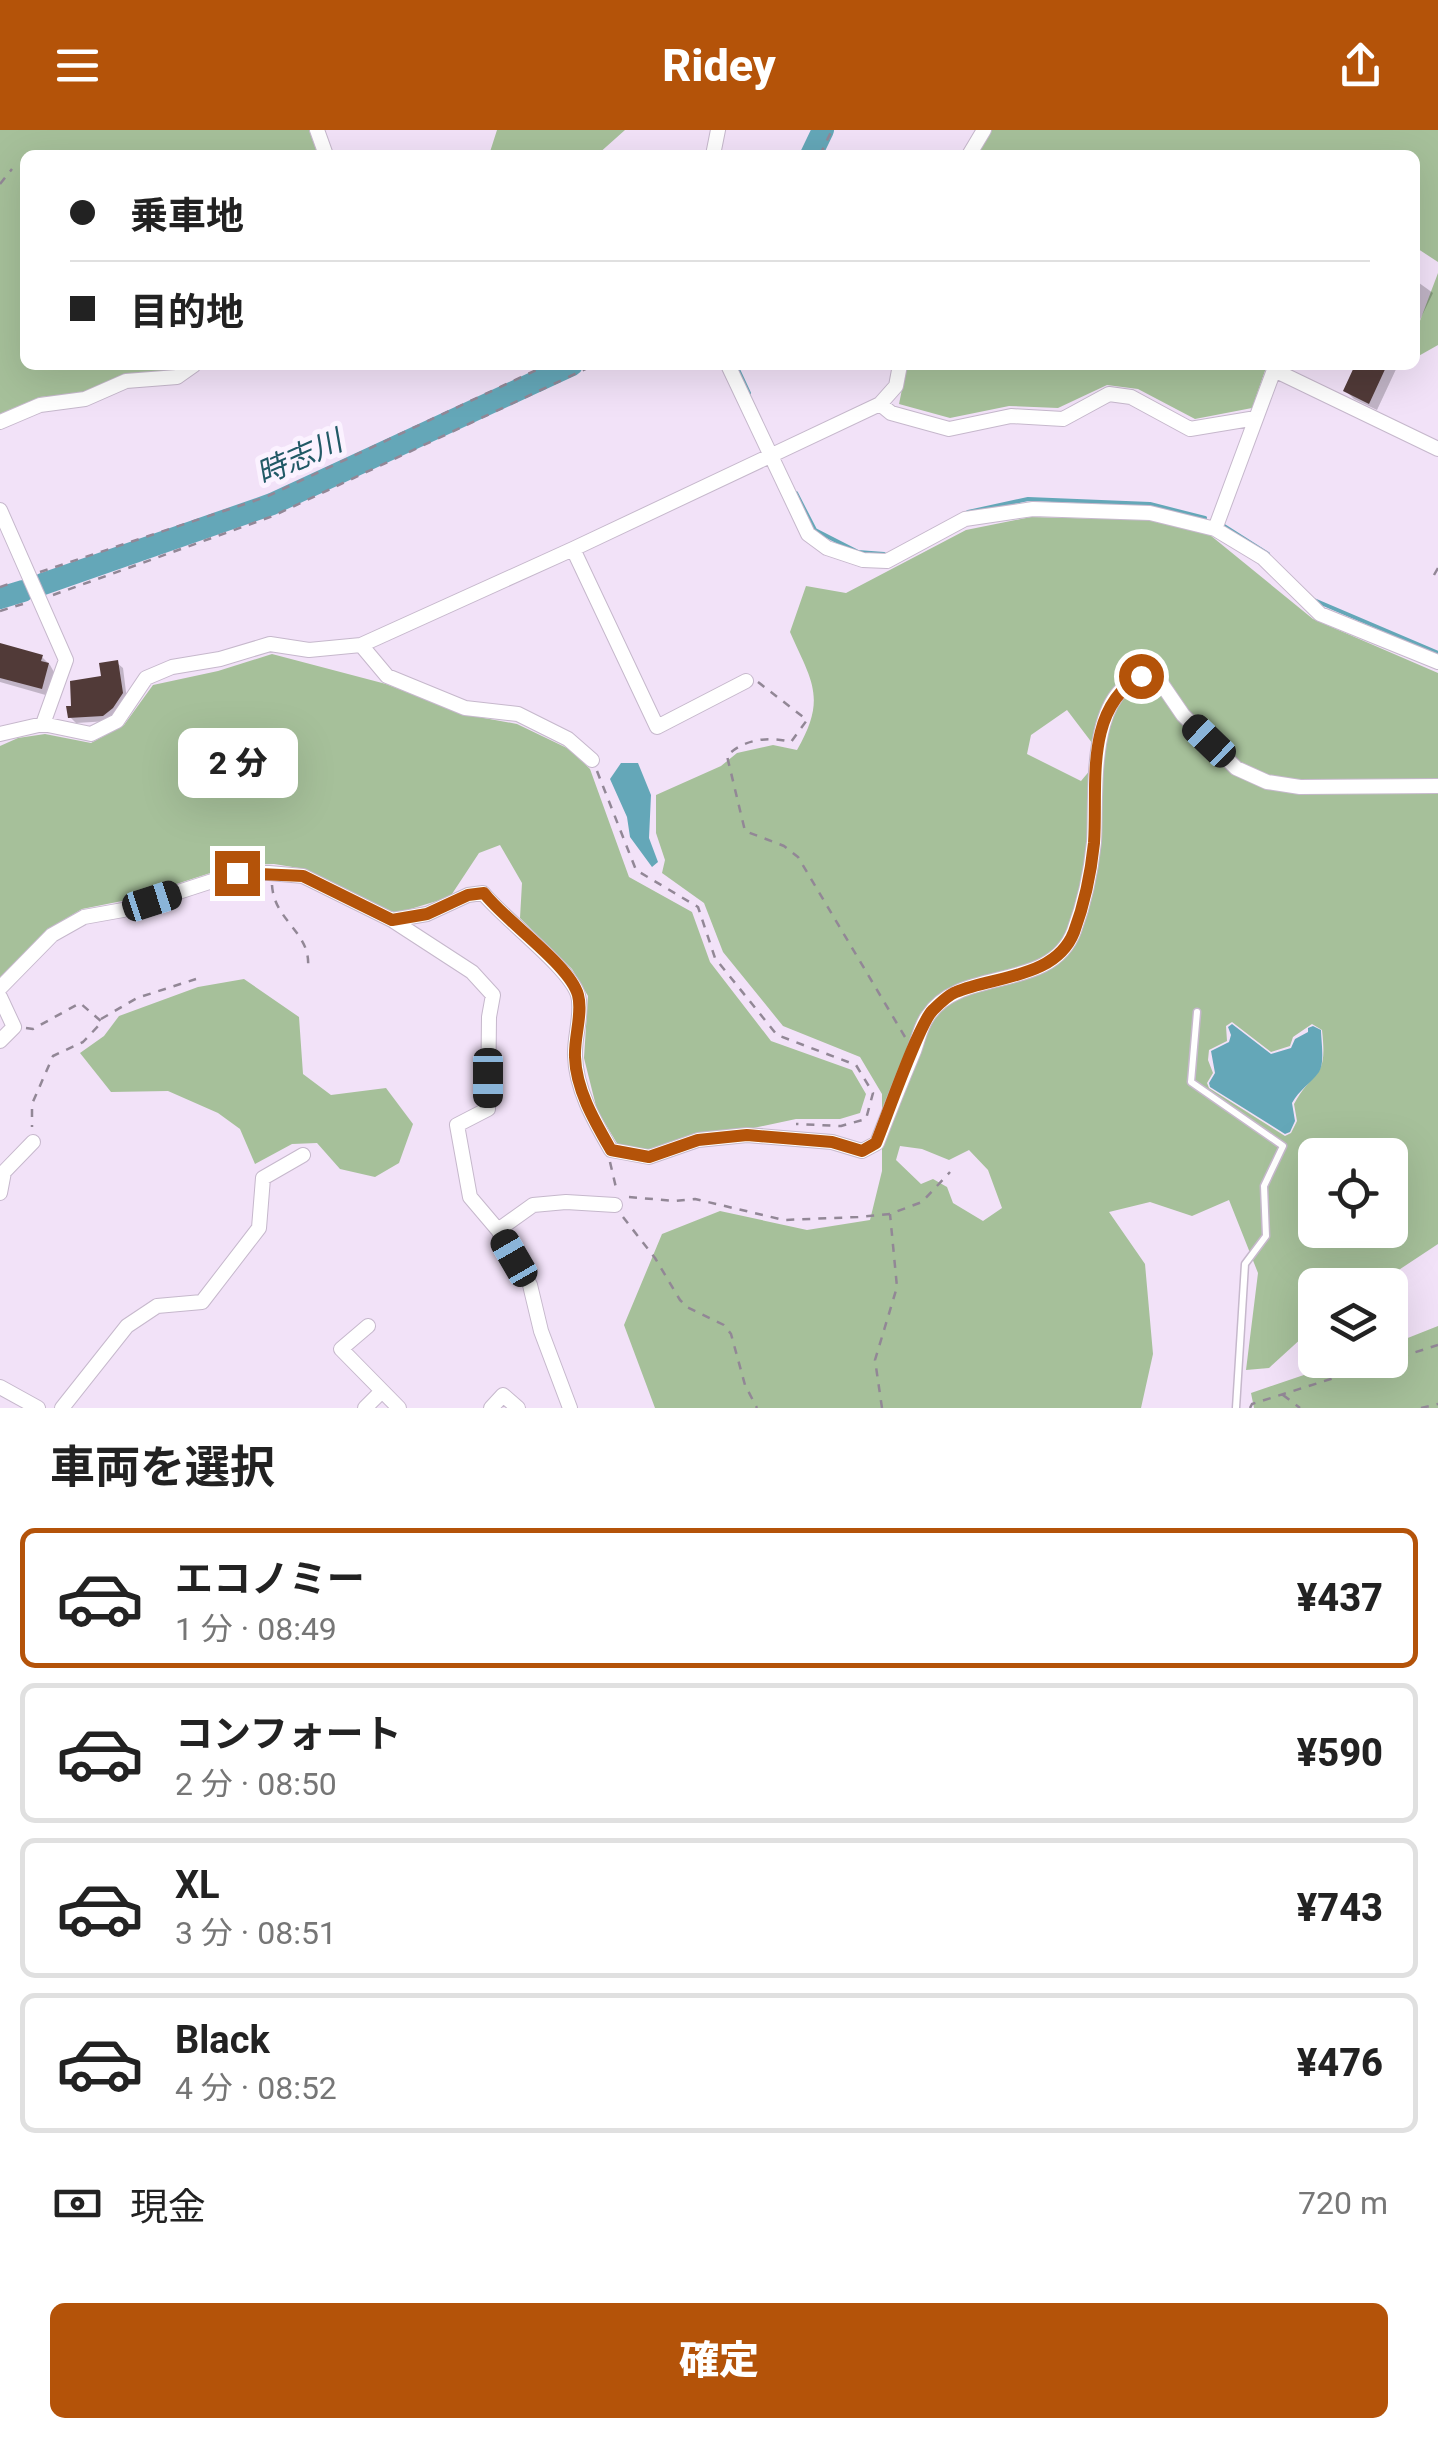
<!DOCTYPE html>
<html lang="ja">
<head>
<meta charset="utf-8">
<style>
  :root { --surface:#fff; --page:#f6f6f6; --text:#222; --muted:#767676; --line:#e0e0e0; --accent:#b45309 }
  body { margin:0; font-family:Roboto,"Noto Sans JP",sans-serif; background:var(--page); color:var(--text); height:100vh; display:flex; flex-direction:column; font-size:38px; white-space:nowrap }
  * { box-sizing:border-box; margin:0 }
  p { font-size:32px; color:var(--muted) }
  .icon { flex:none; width:55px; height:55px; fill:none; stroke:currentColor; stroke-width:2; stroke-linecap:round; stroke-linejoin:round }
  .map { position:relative; height:1278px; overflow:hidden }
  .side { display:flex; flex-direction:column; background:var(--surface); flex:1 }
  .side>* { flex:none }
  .banner { position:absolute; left:20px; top:20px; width:1400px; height:220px; border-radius:15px; box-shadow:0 10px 40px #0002; display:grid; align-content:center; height:220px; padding:0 50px; background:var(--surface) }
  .tools { position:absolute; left:1298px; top:1008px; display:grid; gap:20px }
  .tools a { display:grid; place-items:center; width:110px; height:110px; border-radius:15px; background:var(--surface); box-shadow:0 10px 40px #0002; font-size:50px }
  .end { position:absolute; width:45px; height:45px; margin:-22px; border:12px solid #b45309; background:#fff; box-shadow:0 0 0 5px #fff }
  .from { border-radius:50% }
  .bubble { position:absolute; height:70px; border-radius:15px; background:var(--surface); box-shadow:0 10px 40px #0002; font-size:32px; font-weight:800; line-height:70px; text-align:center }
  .car { position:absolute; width:30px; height:60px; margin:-30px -15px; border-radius:12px; box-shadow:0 0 8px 2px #0007; background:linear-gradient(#222 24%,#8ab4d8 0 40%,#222 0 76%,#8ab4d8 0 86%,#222 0) }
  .banner b { display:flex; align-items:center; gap:35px; height:95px; font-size:38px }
  .banner b+b { border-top:2px solid var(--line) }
  .banner i { width:25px; height:25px; background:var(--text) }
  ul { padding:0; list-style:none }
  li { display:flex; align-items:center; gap:30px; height:140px; margin:0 20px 15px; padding:0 30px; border:5px solid var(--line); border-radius:15px }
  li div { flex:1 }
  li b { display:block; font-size:38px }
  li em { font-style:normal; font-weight:800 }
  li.on { border-color:var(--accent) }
  li>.icon { width:90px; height:90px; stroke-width:1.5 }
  h2 { padding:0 50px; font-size:45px; line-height:120px }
  .pay { display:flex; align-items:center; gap:25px; height:110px; padding:0 50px; font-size:38px }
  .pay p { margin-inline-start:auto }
  .primary-button { display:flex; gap:20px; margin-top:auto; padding:20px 50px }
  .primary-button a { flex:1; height:115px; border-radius:15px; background:var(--accent); color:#fff; font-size:40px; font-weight:800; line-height:115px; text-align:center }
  header { display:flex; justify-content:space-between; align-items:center; height:130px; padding:0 50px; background:var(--accent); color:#fff; font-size:45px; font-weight:800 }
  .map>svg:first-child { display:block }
</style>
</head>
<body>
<header><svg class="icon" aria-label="menu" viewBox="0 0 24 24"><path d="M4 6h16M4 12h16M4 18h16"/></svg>Ridey<svg class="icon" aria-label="share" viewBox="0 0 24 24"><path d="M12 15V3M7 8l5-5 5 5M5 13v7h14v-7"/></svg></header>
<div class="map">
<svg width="1438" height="1278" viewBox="0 0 1438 1278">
  <rect width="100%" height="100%" fill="#f2e2f8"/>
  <path fill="#a6c09a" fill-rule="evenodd" d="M0 0H309L318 25H25V235H181L174 240 124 246 82 264 40 267 0 284Z
    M497 0H625L597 25H489Z
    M991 0H1438V132L1415 117V25H975Z
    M1438 143V215L1415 228V204Z
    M907 235H1267L1252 278 1195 289 1138 259 1107 255 1058 278 1009 276 950 288 899 274Z
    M1031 387 1148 390 1210 405 1313 489 1438 543V1114L1376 1155H1315V1196L1269 1238 1246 1240 1258 1143 1229 1070 1192 1086 1150 1072 1109 1082 1145 1134 1153 1224 1141 1278H655L624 1195 662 1104 720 1081 807 1100 870 1090 882 1041V964L860 927 783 896 723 822 704 773 662 743 665 730 656 703V665L721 636 737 623 773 615 797 620C827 568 812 552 790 502L806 456 846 463 966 400ZM1067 580 1102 626 1081 651 1027 624 1031 605ZM1232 892 1271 922 1290 916 1293 907 1312 894 1322 900C1328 952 1314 937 1294 974L1297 991 1291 1003 1285 1006 1209 958 1207 953 1213 943 1208 930 1209 920 1227 911 1226 896ZM900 1016 922 1019 949 1030 969 1020 988 1040 1002 1078 983 1091 953 1073 947 1057 933 1049 921 1054 896 1030ZM1315 1025H1390V1100H1315Z
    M272 524 386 554 462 584 517 594 569 619 590 639 629 747 692 782 710 832 771 911 852 940 866 964 860 983 840 989H796L649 1020 618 1015 597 980 584 928 588 866 572 839 520 788 522 753 500 715 479 723 450 767 394 784 305 739 274 734 235 735 127 770 82 779 47 800 0 849V616L18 608 45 604 91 613 124 595 153 555 218 541Z
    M244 849 299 887 303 944 331 965 386 958 413 994 399 1033 375 1047 340 1039 317 1013 292 1014 255 1034 240 999 218 983 168 961 111 962 80 923 104 906 119 886 198 857Z
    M1438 1196V1278H1254L1251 1263 1348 1230H1390V1215Z"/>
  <path fill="#64a7b8" d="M621 633H638L651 665 649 708 658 732 652 737 630 707 627 687 610 649Z
    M1232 894 1271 924 1291 918 1295 909 1308 902V898L1313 896 1321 900C1321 910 1325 933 1319 942 1311 953 1299 960 1292 973L1295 991 1290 1002 1285 1004 1210 957 1209 953 1215 943 1211 921 1229 912 1231 905 1228 897Z"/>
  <path fill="#0003" d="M1415 150 1433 163 1415 200Z
    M1358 235H1398L1377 280 1354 269 1346 261Z
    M0 516 42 527 50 535 55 544 49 566 0 552Z
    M117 533 123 538 127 570 109 591 76 593 70 587Z"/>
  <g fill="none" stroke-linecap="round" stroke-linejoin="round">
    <path stroke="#64a7b8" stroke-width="4" d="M736 235 749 263
      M796 363 815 400 858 422 884 424
      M968 382 1028 369 1150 374 1205 388
      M1224 396 1268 424
      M1314 470 1438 523"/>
    <path stroke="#64a7b8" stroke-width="22" d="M811 25 823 0
      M43 454 272 374 572 235
      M0 468 23 461"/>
  </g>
  <path fill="#513a38" d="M1355 235H1387L1369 274 1343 261Z
    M0 513 43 525 41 531 49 533 42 559 0 548Z
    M118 530 123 563 113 578 103 586 68 588 66 576H71L70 551 101 546 99 533Z"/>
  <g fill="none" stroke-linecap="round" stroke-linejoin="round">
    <defs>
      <path id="lane" d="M1197 882 1191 952 1283 1016 1264 1056 1266 1106 1245 1134 1236 1278"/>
      <path id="street" d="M317 0 326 25
        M713 25 718 0
        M969 25 984 0
        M728 235 808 404 827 418 863 430 887 431 965 389 1033 379 1150 383 1215 399 1263 428 1320 484 1438 532
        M880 274 891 283 949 299 1011 286 1063 289 1109 264 1131 267 1190 299 1256 288
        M0 292 40 275 85 269 126 251 177 247 194 235
        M0 380 66 530 43 594
        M1215 399 1274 240 1438 319
        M573 419 657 597 746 551
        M361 515 387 546 465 578 518 584 568 609 592 630
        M0 604 43 594 91 604 117 591 146 548 172 537 220 529 270 514 309 520 361 515 573 419 880 274 896 256 900 235
        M392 790 427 784 468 765 483 763C505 790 570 838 578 865 583 883 574 907 575 926 576 960 595 992 611 1020L649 1027 698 1010 747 1005 832 1012 862 1021 877 1013C889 982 901 952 914 921 918 910 921 895 928 886 960 836 1051 863 1074 801 1084 774 1091 741 1094 712 1097 664 1085 544 1157 547L1183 585 1236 638 1267 652 1300 657 1438 656
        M0 858 52 805 84 787 123 780 237 743H269L303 746 392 790 472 842 493 865 489 887 488 979 457 995 470 1067 498 1100 530 1155 541 1201 570 1278
        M0 867 14 897 0 911
        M0 1063 4 1042 33 1012
        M498 1100 533 1075 566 1072 615 1075
        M368 1196 341 1219 399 1278
        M0 1257 38 1278
        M62 1278 127 1196 157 1176 202 1172 259 1098 263 1048 303 1025
        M365 1278 382 1261
        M491 1278 503 1265 518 1278"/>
    </defs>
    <use href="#lane" stroke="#c6b8cc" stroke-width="9"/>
    <use href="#street" stroke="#c6b8cc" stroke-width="16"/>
    <path stroke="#928796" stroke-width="2.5" stroke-dasharray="8 8" stroke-linecap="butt" d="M820 25 832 0
      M0 54 12 39
      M40 442 266 367 547 235
      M1434 445 1438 438
      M0 457 14 452
      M53 465 273 386 594 235
      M0 481 26 473
      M758 552 807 590 791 612C770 606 743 609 727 626L745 701 784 716 798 727 905 907
      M597 641 636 740 698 777 715 828 777 905 856 935 873 963 866 989 841 996 796 994
      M272 755C274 791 311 802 308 837
      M101 889 137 868 196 849
      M26 898 33 899 80 873 102 892 83 912 53 926 32 974V997
      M610 1032 617 1062
      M629 1067 675 1071 695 1069 784 1090 858 1087 890 1084 922 1072 950 1042
      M623 1087 655 1128 680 1170 687 1177 724 1195 731 1204 745 1255 757 1278
      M1283 1265 1300 1278
      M882 1278 875 1230 897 1157 890 1084
      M1250 1278 1252 1274 1438 1215
      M1421 1278 1438 1274"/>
    <use href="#lane" stroke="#fff" stroke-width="6"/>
    <use href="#street" stroke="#fff" stroke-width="14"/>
  </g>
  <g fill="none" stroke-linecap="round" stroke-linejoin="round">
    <path stroke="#b45309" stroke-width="12" d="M237 743 303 746 392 790 427 784 468 765 484 763C505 791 570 835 578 865 583 883 574 907 575 927 576 960 595 992 611 1020L649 1027 698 1010 747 1005 832 1012 862 1021 876 1013C886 989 919 893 933 880 939 874 948 865 956 862 995 846 1056 848 1074 802 1084 775 1091 742 1094 713 1098 657 1083 579 1141 546"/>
  </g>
  <g text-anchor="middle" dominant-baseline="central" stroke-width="10" stroke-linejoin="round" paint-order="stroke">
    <g font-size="30" font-style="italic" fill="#215966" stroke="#fbf2ff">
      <text transform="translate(299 327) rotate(-24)">時志川</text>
    </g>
  </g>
</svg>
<div class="tools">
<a><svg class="icon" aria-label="locate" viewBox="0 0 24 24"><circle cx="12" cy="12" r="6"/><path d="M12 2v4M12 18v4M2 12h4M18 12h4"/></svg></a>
<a><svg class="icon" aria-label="layers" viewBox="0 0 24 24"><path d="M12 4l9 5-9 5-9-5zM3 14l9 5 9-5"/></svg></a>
</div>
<i class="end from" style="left:1141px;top:546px"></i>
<i class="end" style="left:237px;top:743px"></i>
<div class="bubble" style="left:178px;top:598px;width:120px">2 分</div>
<i class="car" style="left:1209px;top:611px;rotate:314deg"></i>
<i class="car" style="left:152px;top:771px;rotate:72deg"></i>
<i class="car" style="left:488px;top:948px;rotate:180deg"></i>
<i class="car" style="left:514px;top:1128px;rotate:330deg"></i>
<div class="banner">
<b><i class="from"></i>乗車地</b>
<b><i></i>目的地</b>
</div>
</div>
<section class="side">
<h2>車両を選択</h2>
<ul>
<li class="on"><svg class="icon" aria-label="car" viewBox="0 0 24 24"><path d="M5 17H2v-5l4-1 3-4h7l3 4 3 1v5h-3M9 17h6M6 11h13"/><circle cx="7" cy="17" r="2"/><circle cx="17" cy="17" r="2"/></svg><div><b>エコノミー</b><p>1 分 · 08:49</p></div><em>¥437</em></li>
<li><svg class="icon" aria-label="car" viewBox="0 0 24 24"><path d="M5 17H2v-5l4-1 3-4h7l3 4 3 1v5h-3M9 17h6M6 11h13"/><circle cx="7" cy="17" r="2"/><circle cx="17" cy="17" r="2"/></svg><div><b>コンフォート</b><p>2 分 · 08:50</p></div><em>¥590</em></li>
<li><svg class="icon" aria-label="car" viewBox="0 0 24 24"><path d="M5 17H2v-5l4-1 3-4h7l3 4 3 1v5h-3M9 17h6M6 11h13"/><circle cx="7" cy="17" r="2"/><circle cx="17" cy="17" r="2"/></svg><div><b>XL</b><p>3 分 · 08:51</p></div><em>¥743</em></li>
<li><svg class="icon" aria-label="car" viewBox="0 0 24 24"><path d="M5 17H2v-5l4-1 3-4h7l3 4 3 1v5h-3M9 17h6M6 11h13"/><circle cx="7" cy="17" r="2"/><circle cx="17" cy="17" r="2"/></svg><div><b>Black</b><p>4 分 · 08:52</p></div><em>¥476</em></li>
</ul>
<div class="pay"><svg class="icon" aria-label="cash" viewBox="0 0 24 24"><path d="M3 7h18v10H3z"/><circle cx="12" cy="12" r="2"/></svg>現金<p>720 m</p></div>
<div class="primary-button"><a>確定</a></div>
</section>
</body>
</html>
